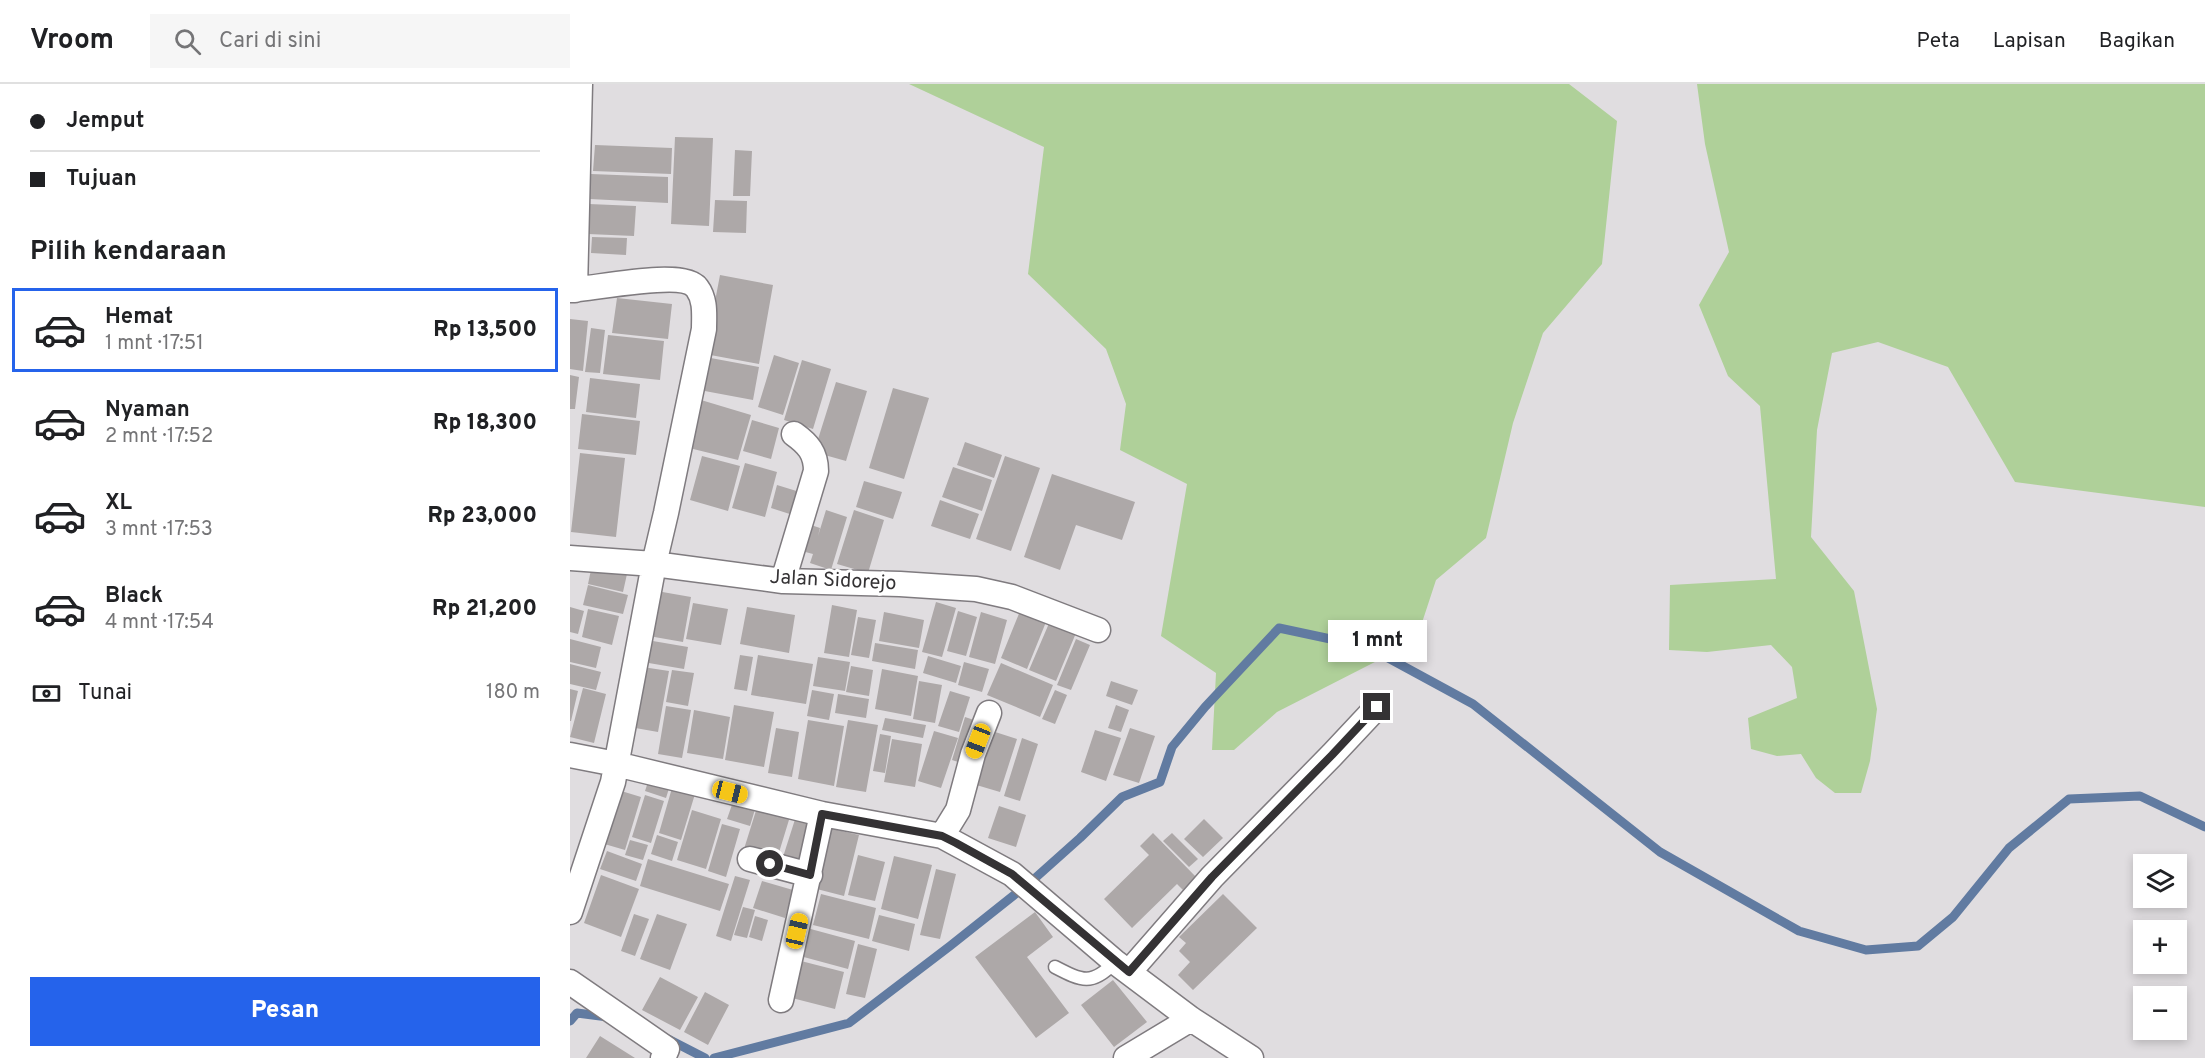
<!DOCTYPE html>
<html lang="id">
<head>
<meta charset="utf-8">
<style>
  :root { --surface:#fff; --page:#f6f6f6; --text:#202124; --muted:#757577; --line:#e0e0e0; --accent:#2563eb }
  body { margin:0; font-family:Overpass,sans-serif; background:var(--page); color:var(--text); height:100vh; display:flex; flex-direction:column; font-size:22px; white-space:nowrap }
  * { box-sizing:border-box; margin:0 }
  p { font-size:20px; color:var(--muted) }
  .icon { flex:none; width:33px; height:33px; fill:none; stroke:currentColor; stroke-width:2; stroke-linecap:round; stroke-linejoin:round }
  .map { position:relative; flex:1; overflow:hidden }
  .sheet { display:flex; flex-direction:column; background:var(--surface); width:570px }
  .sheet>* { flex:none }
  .hud { display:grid; align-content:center; height:132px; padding:0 30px; background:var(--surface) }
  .fabs { position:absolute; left:1563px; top:770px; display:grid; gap:12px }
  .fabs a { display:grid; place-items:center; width:54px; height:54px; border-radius:0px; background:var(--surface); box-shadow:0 3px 9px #0003; font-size:30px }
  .end { position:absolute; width:27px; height:27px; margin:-14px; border:8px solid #343234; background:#fff; box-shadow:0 0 0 3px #fff }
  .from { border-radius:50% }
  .bubble { position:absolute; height:42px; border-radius:0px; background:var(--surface); box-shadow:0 3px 9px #0003; font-size:20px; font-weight:800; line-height:42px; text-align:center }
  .car { position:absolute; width:18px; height:36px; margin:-18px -9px; border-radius:8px; box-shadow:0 0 4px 2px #0007; background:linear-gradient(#f5c518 24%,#345 0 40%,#f5c518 0 76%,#345 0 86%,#f5c518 0) }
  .hud b { display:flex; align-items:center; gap:21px; height:57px; font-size:22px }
  .hud b+b { border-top:2px solid var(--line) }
  .hud i { width:15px; height:15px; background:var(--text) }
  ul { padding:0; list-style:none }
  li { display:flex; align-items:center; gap:18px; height:84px; margin:0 12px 9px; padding:0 18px; border:3px solid transparent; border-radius:0px }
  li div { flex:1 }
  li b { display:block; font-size:22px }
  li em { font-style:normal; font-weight:800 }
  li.active { border-color:var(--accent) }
  li>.icon { width:54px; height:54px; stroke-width:1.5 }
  h2 { padding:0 30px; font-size:27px; line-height:72px }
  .pay { display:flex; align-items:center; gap:15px; height:66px; padding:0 30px; font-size:22px }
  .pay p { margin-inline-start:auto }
  .primary-button { display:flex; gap:12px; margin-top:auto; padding:12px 30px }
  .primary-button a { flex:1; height:69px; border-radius:0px; background:var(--accent); color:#fff; font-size:24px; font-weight:800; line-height:69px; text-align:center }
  header { display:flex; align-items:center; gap:36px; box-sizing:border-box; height:84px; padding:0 30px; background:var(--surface); border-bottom:2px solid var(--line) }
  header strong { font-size:28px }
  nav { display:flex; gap:33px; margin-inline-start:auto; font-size:21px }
  .search { width:420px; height:54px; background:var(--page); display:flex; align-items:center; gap:15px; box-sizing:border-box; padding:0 21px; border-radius:0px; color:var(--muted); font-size:22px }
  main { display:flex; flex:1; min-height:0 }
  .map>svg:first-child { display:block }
</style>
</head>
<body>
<header>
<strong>Vroom</strong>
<div class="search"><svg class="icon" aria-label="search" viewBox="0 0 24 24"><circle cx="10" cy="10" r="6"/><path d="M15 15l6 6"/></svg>Cari di sini</div>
<nav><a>Peta</a><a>Lapisan</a><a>Bagikan</a></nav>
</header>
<main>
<section class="sheet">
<div class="hud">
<b><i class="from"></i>Jemput</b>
<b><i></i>Tujuan</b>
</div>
<h2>Pilih kendaraan</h2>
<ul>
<li class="active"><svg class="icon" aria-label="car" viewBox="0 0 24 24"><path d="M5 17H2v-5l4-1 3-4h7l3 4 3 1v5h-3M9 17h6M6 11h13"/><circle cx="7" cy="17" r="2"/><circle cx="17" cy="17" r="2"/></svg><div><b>Hemat</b><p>1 mnt · 17:51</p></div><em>Rp 13,500</em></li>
<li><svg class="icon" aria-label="car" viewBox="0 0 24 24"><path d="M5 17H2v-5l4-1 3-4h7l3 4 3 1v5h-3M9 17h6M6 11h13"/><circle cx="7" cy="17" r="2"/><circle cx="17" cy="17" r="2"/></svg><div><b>Nyaman</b><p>2 mnt · 17:52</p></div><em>Rp 18,300</em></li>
<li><svg class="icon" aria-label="car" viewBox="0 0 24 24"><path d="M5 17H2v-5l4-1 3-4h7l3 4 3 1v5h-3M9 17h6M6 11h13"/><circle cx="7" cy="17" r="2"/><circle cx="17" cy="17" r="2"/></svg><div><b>XL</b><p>3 mnt · 17:53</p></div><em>Rp 23,000</em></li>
<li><svg class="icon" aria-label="car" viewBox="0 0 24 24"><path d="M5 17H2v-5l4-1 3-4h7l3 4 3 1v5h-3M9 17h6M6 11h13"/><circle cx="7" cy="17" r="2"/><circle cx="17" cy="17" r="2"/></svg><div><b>Black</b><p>4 mnt · 17:54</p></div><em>Rp 21,200</em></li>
</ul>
<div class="pay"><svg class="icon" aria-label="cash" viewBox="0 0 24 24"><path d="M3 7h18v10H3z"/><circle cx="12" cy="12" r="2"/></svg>Tunai<p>180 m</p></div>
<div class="primary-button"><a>Pesan</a></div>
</section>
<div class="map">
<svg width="1635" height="974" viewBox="0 0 1635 974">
  <rect width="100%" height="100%" fill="#e0dde0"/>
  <path fill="#afd099" d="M339 0H999L1047 37 1032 180 973 249 943 339 916 454 866 496 846 557 707 628 664 666H642L646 589 591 552 617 400 550 366 556 320 536 265 458 190 474 63Z
    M1127 0H1635V423L1445 398 1378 283 1308 258 1262 269 1247 346 1241 453 1284 507 1307 625 1300 677 1291 709H1265L1246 694 1231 670 1207 672 1181 665 1178 634 1227 614 1222 583 1201 561 1137 568 1099 566 1100 501 1206 495 1190 322 1158 292 1129 221 1159 168 1135 60Z"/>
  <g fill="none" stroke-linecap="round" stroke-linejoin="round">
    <path stroke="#617ba1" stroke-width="9" d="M0 937 7 929 38 933
      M98 955 135 974
      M144 974 279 939 380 862 463 796 510 754 552 713 590 698 602 663 635 623 709 544 798 563 903 620 1090 768 1229 847 1296 866 1348 862 1383 833 1439 764 1499 715 1570 712 1635 743"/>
  </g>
  <path fill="#ada8a8" d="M105 53 143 54 139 142 101 140Z
    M25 61 102 64 101 90 23 87Z
    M165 66 182 67 180 112H163Z
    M21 90 98 93V119L20 115Z
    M145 116 177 117 176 149 143 148Z
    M19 120 66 122 64 152 18 150Z
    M22 153 57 154 56 171 21 169Z
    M150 191 203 201 189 280 135 270Z
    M47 214 102 220 98 255 42 249Z
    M0 235 18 237 13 287 0 285Z
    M21 244 35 246 30 289 15 288Z
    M38 251 94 257 90 296 33 290Z
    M204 271 229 279 213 331 188 323Z
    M130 272 189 283 183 316 124 305Z
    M232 276 261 285 243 345 214 336Z
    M0 291 9 293 5 325H0Z
    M20 294 70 300 66 334 16 328Z
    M266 298 297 307 276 377 244 368Z
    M323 304 359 314 334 395 299 384Z
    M121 313 181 331 168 376 111 362Z
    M12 330 70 337 66 371 8 365Z
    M182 336 209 344 201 375 173 367Z
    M395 358 432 371 424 394 387 381Z
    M10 369 55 374 46 453 1 448Z
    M132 372 170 382 158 427 120 416Z
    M435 372 470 384 441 467 406 455Z
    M175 379 207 388 195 433 162 424Z
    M383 383 422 396 412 427 372 413Z
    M482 390 565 418 552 456 506 441 490 486 454 473Z
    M294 397 332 408 323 435 286 423Z
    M207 401 233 409 226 432 201 424Z
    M370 416 409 430 400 455 361 442Z
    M256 426 277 433 261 486 240 479 243 470 224 465 232 438 250 444 248 452Z
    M284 426 314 436 298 489 267 480Z
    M22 481 57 490 53 508 18 500Z
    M18 501 58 511 53 530 13 521Z
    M81 506 121 513 113 558 73 551Z
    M366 518 386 524 372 573 352 568Z
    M123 519 158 525 151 561 116 555Z
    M262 521 287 526 279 573 254 569Z
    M0 523 14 527 8 550 0 548Z
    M177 523 225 531 219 569 170 560Z
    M18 525 49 532 42 561 12 553Z
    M388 527 407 533 396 572 377 567Z
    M450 527 476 538 457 585 431 574Z
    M314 528 354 536 349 564 309 557Z
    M411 528 437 536 425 580 399 573Z
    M288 533 306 536 299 574 281 571Z
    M480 537 506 549 486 597 459 586Z
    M0 555 31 563 26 584 0 578Z
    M71 555 118 563 114 585 67 577Z
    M506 555 520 561 501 606 487 601Z
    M305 559 348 566 345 585 302 577Z
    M170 571 183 573 177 607 164 605Z
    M188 571 243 580 236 620 181 611Z
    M358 572 391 582 386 599 353 589Z
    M248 573 280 578 275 607 243 602Z
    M394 578 419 585 412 608 388 601Z
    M431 579 483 601 470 633 417 611Z
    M0 580 31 588 26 606 0 600Z
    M66 582 99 587 88 648 54 642Z
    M281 582 303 586 299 612 276 608Z
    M312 585 348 592 341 632 305 625Z
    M102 586 124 589 118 622 96 618Z
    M349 597 372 601 365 639 343 635Z
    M541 597 568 606 562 621 536 612Z
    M13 604 36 610 24 659 0 653Z
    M0 605 8 607 1 637H0Z
    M242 606 264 610 259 636 237 632Z
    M485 606 497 611 485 640 472 635Z
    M380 607 400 613 389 648 368 642Z
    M268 610 299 615 296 634 265 629Z
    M164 621 204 628 194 683 155 676Z
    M546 621 559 626 551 648 538 644Z
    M96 622 121 626 112 674 88 670Z
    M124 626 160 633 153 675 117 669Z
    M395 633 407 637 394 680 382 676Z
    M315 634 356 641 353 654 312 646Z
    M238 636 274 642 264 702 228 695Z
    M278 636 308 641 296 708 266 703Z
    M206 644 229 648 222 693 198 689Z
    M560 644 585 652 569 699 543 691Z
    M419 646 447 655 430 708 403 700Z
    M525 646 551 654 536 697 511 688Z
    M364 647 388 654 371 704 348 697Z
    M310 650 321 652 315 689 303 687Z
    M452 654 468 660 450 717 434 712Z
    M322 655 352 660 345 703 314 698Z
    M80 692 101 698 96 714 75 707Z
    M102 704 125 710 111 756 89 749Z
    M48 706 71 713 55 766 31 759Z
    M75 711 94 717 81 759 62 753Z
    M164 715 186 722 180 742 157 735Z
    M189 717 222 726 207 775 174 765Z
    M429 722 456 731 446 763 418 754Z
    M122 726 151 735 136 785 107 776Z
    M228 726 248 733 234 780 213 773Z
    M634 735 653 754 633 773 614 755Z
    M152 740 170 745 156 793 138 787Z
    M254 743 289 751 274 812 239 803Z
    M583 749 626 793 613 806 607 800 562 844 534 815 579 771 570 762Z
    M602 749 628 775 619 783 593 757Z
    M87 751 108 758 102 777 81 770Z
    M60 756 78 761 73 776 55 771Z
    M37 767 72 780 66 797 30 785Z
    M288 771 315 778 305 817 278 811Z
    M324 772 362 781 348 835 311 825Z
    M78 775 159 800 150 827 70 802Z
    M366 785 386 790 370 855 350 851Z
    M31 791 69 805 51 853 14 839Z
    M165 792 180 796 161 857 146 852Z
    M192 797 223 806 215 834 183 824Z
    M251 810 306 824 299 855 243 841Z
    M653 810 687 844 623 906 608 891 620 878 609 867 616 859 609 853Z
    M173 823 185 826 177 854 164 851Z
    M465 828 483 853 457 873 499 929 466 954 405 873Z
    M64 830 79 835 65 872 51 867Z
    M87 830 117 840 100 886 70 875Z
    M309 831 345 840 339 867 302 857Z
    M185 832 198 836 192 857 179 853Z
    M237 844 285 857 278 885 230 872Z
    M288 860 307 865 295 914 276 910Z
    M231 877 274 888 265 925 222 914Z
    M90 893 128 913 110 946 72 926Z
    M543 896 577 938 544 963 511 921Z
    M135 908 159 921 138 961 114 948Z
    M30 952 65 974H16Z"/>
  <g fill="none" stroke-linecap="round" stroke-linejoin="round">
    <defs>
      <path id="service" d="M485 883C512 897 522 902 545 878"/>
      <path id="minor" d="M0 206C24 205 113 185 127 204 136 216 134 231 134 245L96 429 84 480 43 698 0 828
        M5 206 10 0
        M0 474 84 480 213 497 330 500 406 505 442 513 528 546
        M213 497 246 387C246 369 238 360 224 350
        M0 671 46 680 252 730 372 752 442 790 545 878 621 935 681 974
        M372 752 388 726 403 670 419 629
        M180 775 240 791
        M559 888 642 793 762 671 807 623
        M0 898 97 965 93 974
        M211 916 252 730
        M556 974 621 935"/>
    </defs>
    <use href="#service" stroke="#7f7b7f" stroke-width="15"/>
    <use href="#minor" stroke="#7f7b7f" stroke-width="27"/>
    <use href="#service" stroke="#fff" stroke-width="12"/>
    <use href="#minor" stroke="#fff" stroke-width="24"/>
  </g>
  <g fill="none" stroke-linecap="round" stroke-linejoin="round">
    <path stroke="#343234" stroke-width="8" d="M200 780 240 791 252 730 372 752 386 759 442 790 559 888 642 793 762 671 807 623"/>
  </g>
  <g text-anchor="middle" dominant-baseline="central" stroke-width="6" stroke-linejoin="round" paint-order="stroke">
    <g font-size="20" fill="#343234" stroke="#fff">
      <text transform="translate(263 497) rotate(3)">Jalan Sidorejo</text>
    </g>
  </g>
</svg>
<div class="fabs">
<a><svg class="icon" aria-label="layers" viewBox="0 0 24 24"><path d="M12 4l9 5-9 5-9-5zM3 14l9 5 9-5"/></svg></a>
<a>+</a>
<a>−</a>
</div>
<i class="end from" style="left:200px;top:780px"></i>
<i class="end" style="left:807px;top:623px"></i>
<div class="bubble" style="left:758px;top:536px;width:99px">1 mnt</div>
<i class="car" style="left:408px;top:657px;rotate:201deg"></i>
<i class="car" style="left:160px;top:708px;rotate:104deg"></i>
<i class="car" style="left:227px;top:847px;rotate:13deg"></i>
</div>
</main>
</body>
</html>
